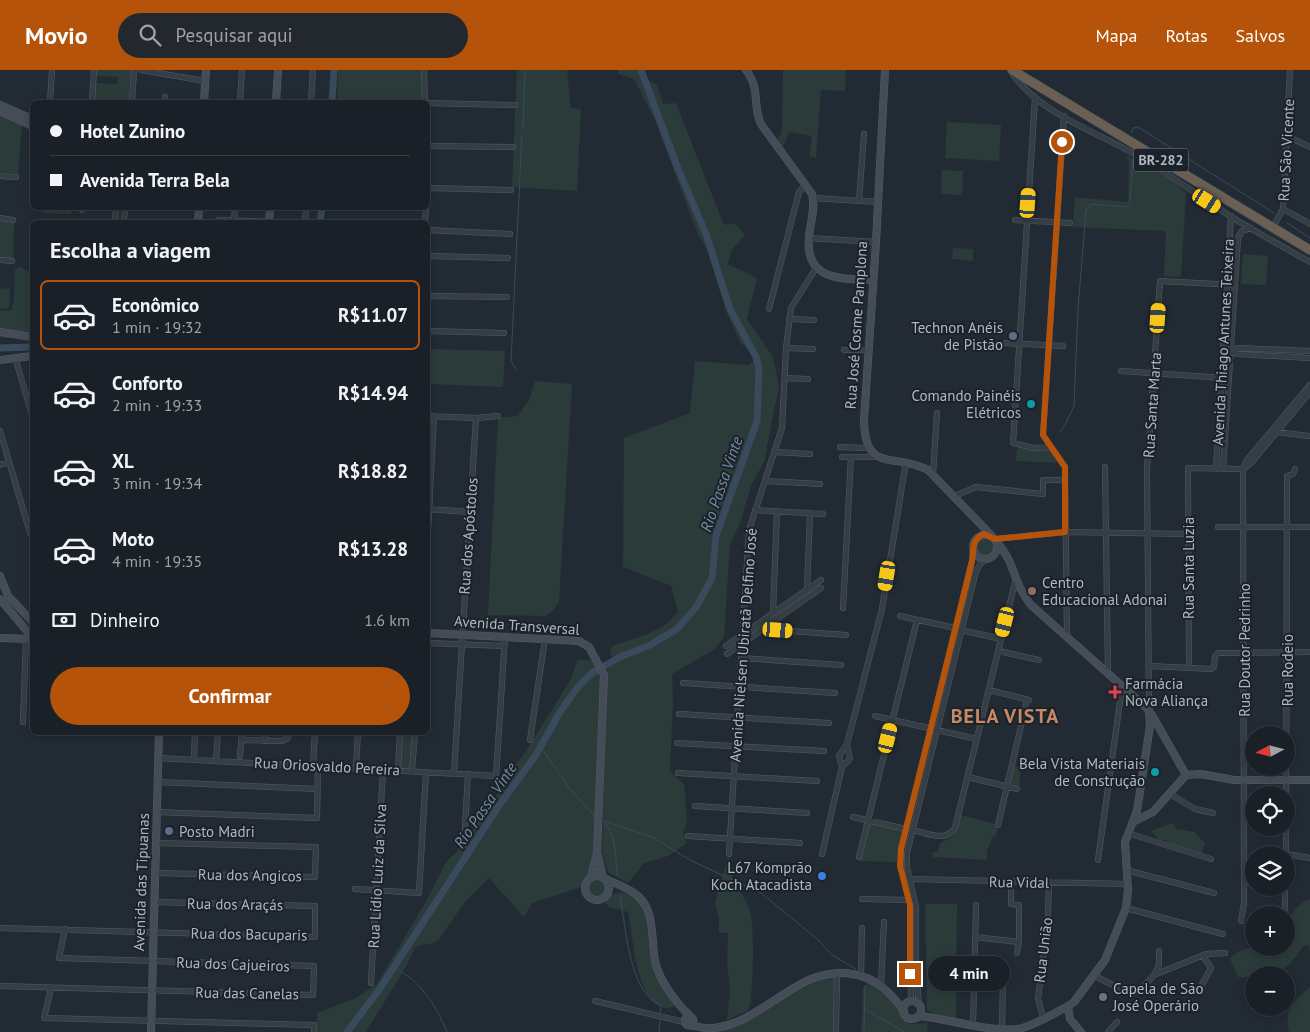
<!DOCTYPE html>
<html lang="pt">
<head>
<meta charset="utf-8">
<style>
  :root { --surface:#1a2027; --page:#23282f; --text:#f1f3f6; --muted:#9fa3a7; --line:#383e44; --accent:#b45309 }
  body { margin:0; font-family:"PT Sans",sans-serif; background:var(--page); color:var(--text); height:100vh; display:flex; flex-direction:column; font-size:19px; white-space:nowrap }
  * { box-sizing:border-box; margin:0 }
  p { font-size:16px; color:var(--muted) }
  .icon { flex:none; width:28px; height:28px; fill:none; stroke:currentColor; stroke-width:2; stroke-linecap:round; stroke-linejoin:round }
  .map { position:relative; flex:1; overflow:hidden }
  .sheet { position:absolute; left:30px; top:150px; width:400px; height:515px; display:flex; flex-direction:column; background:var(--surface); border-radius:8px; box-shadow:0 2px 8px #0003,0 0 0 1px var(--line) }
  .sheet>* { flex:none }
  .hud { position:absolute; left:30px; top:30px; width:400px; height:110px; border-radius:8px; box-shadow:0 2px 8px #0003,0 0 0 1px var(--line); display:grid; align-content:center; height:110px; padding:0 20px; background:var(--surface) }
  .needle { width:32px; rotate:263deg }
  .buttons { position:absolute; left:1245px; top:656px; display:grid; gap:10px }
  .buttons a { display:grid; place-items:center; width:50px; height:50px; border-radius:50%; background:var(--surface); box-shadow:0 2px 8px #0003,0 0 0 1px var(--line); font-size:25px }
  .end { position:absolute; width:22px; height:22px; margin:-11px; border:6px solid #b45309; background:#fff; box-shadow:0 0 0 2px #fff }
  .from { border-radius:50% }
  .bubble { position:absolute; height:35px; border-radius:18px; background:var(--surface); box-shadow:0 2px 8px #0003,0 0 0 1px var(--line); font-size:16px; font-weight:800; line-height:35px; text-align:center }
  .car { position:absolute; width:15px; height:30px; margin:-15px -8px; border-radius:6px; box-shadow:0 0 4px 1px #0007; background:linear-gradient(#f5c518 24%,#345 0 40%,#f5c518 0 76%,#345 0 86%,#f5c518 0) }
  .hud b { display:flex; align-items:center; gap:18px; height:48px; font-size:19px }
  .hud b+b { border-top:1px solid var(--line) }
  .hud i { width:12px; height:12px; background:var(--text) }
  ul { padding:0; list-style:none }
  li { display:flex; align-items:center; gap:15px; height:70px; margin:0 10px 8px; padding:0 10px; border:2px solid transparent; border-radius:8px }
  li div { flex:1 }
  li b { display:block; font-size:19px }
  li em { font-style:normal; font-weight:800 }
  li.on { border-color:var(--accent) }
  li>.icon { width:45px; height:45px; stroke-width:1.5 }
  h2 { padding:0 20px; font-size:22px; line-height:60px }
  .pay { display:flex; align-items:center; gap:12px; height:55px; padding:0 20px; font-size:19px }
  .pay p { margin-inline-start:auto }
  .primary-button { display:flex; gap:10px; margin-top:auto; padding:10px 20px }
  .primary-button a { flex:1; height:58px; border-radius:30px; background:var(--accent); color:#fff; font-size:20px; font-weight:800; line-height:58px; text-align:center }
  header { display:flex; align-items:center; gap:30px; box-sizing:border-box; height:70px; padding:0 25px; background:var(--accent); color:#fff }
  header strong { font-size:24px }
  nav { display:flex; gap:28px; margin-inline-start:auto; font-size:18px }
  .search { width:350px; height:45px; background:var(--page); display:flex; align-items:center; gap:12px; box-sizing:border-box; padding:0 18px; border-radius:28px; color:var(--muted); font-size:19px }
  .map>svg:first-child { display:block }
</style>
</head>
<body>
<header>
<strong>Movio</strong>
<div class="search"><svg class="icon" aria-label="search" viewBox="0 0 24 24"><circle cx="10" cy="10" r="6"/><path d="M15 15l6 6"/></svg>Pesquisar aqui</div>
<nav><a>Mapa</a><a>Rotas</a><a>Salvos</a></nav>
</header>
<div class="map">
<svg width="1310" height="962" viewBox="0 0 1310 962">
  <rect width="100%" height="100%" fill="#222b34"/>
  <path fill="#2a3b3a" d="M97 0H132L130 32H94L96 13 117 14 118 7 96 6Z
    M338 0H422L423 32H337Z
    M517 0H567L571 38 581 39 577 121 512 117Z
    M618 0H643L648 10 657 15 663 34 676 33 723 153 727 155 735 153 745 165 731 181 728 194 757 208 747 249 773 287 779 316 764 392 751 416 741 451 730 474 724 567 715 579 672 604 673 627 670 701 684 714 687 751 683 763 687 773 668 786 644 793 628 813 608 802 602 782 607 600 613 591 610 582 613 576C637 567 663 563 678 541L671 516 623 497 624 368 690 343 695 291 749 295 754 290 753 285 740 272 726 241 707 180 698 165 655 50 634 9 618 4Z
    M783 0H846L845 21 821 20 816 88 809 86 812 66 789 62 783 77 777 70 782 63Z
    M0 44 22 52 18 104 0 102Z
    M947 52 1001 55 999 91 945 88Z
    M1126 85 1171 110 1186 123 1181 207 1164 206 1166 161 1073 157 1075 127 1128 132 1129 92Z
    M942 100 963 101 962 125 941 124Z
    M44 138H71V144L43 143Z
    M0 151 14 153 13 189 0 188Z
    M953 178 973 179V191L952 189Z
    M1243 184 1268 186 1266 215 1241 214Z
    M20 196 32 205V267L4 268 0 267V241L11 240 14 231 15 200Z
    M0 218 10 219 9 238 0 239Z
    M428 279 505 281 503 317 428 314Z
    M535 311 572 314 559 532 553 541 545 546 488 545 498 348 518 346 529 330Z
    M1017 377 1050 379 1060 393 1016 391Z
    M975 478a9 9 0 1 1 18 0a9 9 0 1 1-18 0Z
    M578 589 592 591 601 609 593 782 589 805 581 817 532 833 524 847 489 808 465 832 439 869 433 873 416 876C402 907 383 933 366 962H316L317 943 356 928 377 914 428 828 446 792 465 773 485 738 509 712 514 696 524 684 570 611Z
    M402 663H413L411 698H400Z
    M1013 696 1021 697 1019 718 1009 715Z
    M961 745 995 754V757H998L996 767 993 766 987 781V790L933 787 932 783 938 781 940 773 954 766Z
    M870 753 904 760 898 792 860 791Z
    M1173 753 1176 759 1194 762 1205 773 1201 785 1171 775 1166 770 1160 771 1151 761Z
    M729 784C727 812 743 818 750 841 755 860 753 914 750 935L747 941 727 950 730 921 727 891 728 863H719V849L715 833Z
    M587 818a10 10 0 1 1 20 0a10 10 0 1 1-20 0Z
    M623 822C656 832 643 874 654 899 659 912 670 923 675 936 637 952 633 864 628 842L609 837 605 832 611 825Z
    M1310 829V883L1309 876 1304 875C1289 897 1281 905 1254 905V908L1238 907 1230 889C1241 873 1270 878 1286 878 1286 857 1289 837 1310 829Z
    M925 834H957L956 951 942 948 927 940Z
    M836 905 835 962H712C758 952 791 917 836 905Z
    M871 914 894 933 905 950 912 954 928 953 927 962H861L863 918 865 915Z
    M1310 917V962H1289C1284 940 1294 930 1310 917Z"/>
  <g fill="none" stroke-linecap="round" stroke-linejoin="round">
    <path stroke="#394a5c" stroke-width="1" d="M523 58 525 0
      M1132 63 1133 58 1138 57 1274 143
      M1287 153 1310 168
      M516 299 511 291 522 64
      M1060 362 1066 353 1074 336 1078 239 1086 140 1091 134 1127 137 1130 133 1133 90
      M541 677 569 718 595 746
      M604 751 652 767 692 791 761 823 817 869 832 885 856 899
      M605 753C618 770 614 785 618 806
      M620 825C626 856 628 922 661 935L660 943
      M395 894C397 903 409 905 415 912 432 930 437 939 447 962
      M865 939 904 962
      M659 962 660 949
      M864 962 865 916"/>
    <path stroke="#394a5c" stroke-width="7" d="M332 32 334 0
      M320 152 322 138
      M0 278 32 277
      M347 962 379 920 498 737 536 685 560 642 577 618 592 603 620 587 650 575 677 559 697 536 712 508 716 466 757 351 759 298 756 287 730 239 706 164 677 96 641 0"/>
    <defs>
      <path id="street" d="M141 0 205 11
        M424 0 425 32
        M1012 3C1038 43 1100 63 1141 88 1172 106 1200 127 1230 146 1256 162 1283 177 1310 192
        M1035 28 1013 373 1034 378 1051 377
        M50 32 52 0
        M92 32 94 0
        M132 32 134 0
        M165 32V27
        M240 32 242 0
        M311 32 313 0
        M428 33 515 35
        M1064 46 1043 365 1065 397 1067 567
        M1287 66 1310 77
        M428 76 513 77
        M0 106 16 107
        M428 118 511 120
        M813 128 878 132
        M859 131 864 64
        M1283 139 1310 154
        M82 140V138
        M0 148 13 150
        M219 150 275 152
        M1015 150 1070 153
        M115 152 116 138
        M124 152 125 138
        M234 152 235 138
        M305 152 306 138
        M425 152 426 138
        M1273 157 1283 139 1290 0
        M428 160 510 164
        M808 168 876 172
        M428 186 508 188
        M0 190 12 191
        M428 226 507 227
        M769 239 799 122 806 114
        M789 249 814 250
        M428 261 504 263
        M1006 273 1063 276
        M786 278 813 279
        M1223 279 1238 284 1310 288
        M844 280H868
        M1231 280 1239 278 1310 281
        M15 287 32 345
        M1121 301 1224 308
        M785 308 808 309
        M428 346 476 348 498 346
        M0 361 30 463
        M1277 362 1308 366
        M840 377 868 378
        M775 382 810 384
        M842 387H851
        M0 395 9 392
        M1105 397 1108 605
        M1216 398 1231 146
        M1223 399 1238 168 1242 161 1251 158
        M1243 399 1251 393 1310 322
        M933 404 937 343
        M765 411 820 414
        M955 426 976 417 1043 424V410H1065
        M428 439 470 442
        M755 440 823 444
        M1218 457H1310
        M428 461 434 346
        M995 469 1065 462 1188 464
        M807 520 810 443
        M843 538 851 387H877
        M773 542 777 441
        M900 546 955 558
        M762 559 846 565
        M961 560 1001 569
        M428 573 504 576
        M726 576 821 510
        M998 581 1039 590
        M727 584 821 518
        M741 588 841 595
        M1149 596 1211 599 1214 597 1215 586 1218 583 1310 582
        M1189 598 1188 398 1243 399
        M683 613 835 623
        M989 620 1029 630
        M1149 640 1147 399 1160 211 1235 215
        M679 644 829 653
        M875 646 977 669
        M23 652 26 568
        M241 670 282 671 288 668 289 662
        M530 670 545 569
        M265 671 266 662
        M677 673 824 681
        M240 686 242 662
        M158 688 496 706 505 567
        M194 690 195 662
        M216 691 218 662
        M313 695 315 662
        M356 697 358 662
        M842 697 839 686 847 674
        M398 700 400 662
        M412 701 415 662
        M454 703 476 348
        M678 703 817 711
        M968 707 1017 719
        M158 712 317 719
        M1170 724 1195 739 1213 743
        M695 736 807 743
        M157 742 317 748 318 695
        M853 747 906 759
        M998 755 1027 630
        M913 760C927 763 945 773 955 758L1016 508
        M1127 763 1211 789
        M688 766 800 773
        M464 775 468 704
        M729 784 749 460 782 358 786 278 791 238 816 198
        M822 784 842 697 850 689 847 674 882 539 906 392
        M1287 784 1310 788
        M859 787 917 550
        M1098 790 1122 617
        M1286 795 1287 406 1293 404 1295 399
        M1126 800 1214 823
        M155 803 315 807 316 777 156 773
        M910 809 1128 814
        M1244 813H1254
        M355 819 419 823 426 702
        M862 829 909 830
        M1126 838 1223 864
        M1285 839V818
        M1241 851 1244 833 1243 399 1247 390 1310 315
        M0 858 315 867V836L154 832
        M975 867 1019 872V835L1011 834V811
        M1017 883 1019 872
        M1154 905 1159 895V881
        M861 906 862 858
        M1095 906 1131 924 1142 918 1154 905 1206 884 1225 883
        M371 913 383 699
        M881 915 884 852
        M0 916 313 925 314 896 59 888 65 859
        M51 918 44 948 314 955V962
        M1198 922 1211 898 1203 886
        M595 931 684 952
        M911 931 910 835 901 796V779L972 491 973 478
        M919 934 916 899V837L907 798V783L976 501 981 493 989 488
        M1043 947 1038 929 1048 846 1049 812
        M973 956 976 835
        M1002 959 1003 909
        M836 962 837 902
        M1108 962 1117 952"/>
      <path id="secondary" d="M746 0C761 19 752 36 761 54L812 124C815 135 812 148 810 159 801 209 835 209 873 210
        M885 0 876 172 864 350C865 404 893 382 928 400L992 466
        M204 32 206 0
        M276 32 278 0
        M0 35 32 49
        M0 41 32 56
        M198 152 199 138
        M269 152 270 138
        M0 262 32 267
        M0 290 32 286
        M973 477a12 12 0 1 1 24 0a12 12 0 1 1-24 0Z
        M0 506 8 526 32 551
        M0 529 32 567
        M428 563 579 571 589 577 604 605 597 783 591 807
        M0 568 32 569
        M1152 645 1186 705 1201 704 1234 710H1310
        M1133 752 1153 742 1186 705
        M598 786 603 807
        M585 818a12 12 0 1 1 24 0a12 12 0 1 1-24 0Z
        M606 809C617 815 631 818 640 828 655 844 651 870 655 891 659 910 676 933 690 946
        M903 940a9 9 0 1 1 18 0a9 9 0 1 1-18 0Z
        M1068 936 1070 949 1081 962
        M919 946C951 949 985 962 1018 959 1034 956 1053 944 1068 936L1074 932 1105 890 1126 838 1128 820 1125 772 1137 741 1150 656 1149 640 1031 535C1013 514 1016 493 996 471
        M684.5 951a4.5 4.5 0 1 1 9 0a4.5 4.5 0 1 1-9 0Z
        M691 955C698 957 706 959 713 958 765 953 798 894 853 904 876 908 890 922 904 941
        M151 962 159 662"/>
      <path id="highway" d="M1012 0 1310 180"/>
    </defs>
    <use href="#street" stroke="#525b62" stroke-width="6"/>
    <use href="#secondary" stroke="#525b62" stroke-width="8"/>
    <use href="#highway" stroke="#3f484f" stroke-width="10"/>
    <use href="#street" stroke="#353d45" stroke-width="5"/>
    <use href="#secondary" stroke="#444c57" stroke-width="7"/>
    <use href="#highway" stroke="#6a5f53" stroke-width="9"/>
  </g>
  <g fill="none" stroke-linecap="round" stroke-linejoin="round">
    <path stroke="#b45309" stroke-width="6" d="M910 904V835L900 796 901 779 972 491C974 480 971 469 984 464L995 469 1065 462V397L1043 365 1062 72"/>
  </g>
  <g fill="#5c6f8a" stroke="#1b2229" stroke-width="2">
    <circle cx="1013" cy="266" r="5"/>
    <circle cx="169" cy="761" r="5"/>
  </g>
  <g fill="#0f9aa8" stroke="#1b2229" stroke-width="2">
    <circle cx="1031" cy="334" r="5"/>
    <circle cx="1155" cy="702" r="5"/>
  </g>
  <circle fill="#8d6e63" stroke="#1b2229" stroke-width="2" cx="1032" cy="521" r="5"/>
  <path fill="#e0444e" stroke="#1b2229" stroke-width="2" d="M1112.5 614.5h5v5h5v5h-5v5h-5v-5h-5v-5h5z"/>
  <circle fill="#3f7fe0" stroke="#1b2229" stroke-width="2" cx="822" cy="806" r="5"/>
  <circle fill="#6b7280" stroke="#1b2229" stroke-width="2" cx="1103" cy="927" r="5"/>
  <g text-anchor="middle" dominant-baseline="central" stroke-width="4" stroke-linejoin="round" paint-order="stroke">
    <rect fill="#1b2229" stroke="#838b93" stroke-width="1" x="1133.5" y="78.5" width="55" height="23" rx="4"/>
    <g font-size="14" font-weight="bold" fill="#afb8c1">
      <text x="1161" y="90">BR-282</text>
    </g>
    <g font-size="15" fill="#afb8c1" stroke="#1b2229">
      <text transform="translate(1286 80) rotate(-87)">Rua São Vicente</text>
      <text transform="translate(856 255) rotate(-86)">Rua José Cosme Pamplona</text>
      <text transform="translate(1223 272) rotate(-87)">Avenida Thiago Antunes Teixeira</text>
      <text transform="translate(1152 335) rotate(-86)">Rua Santa Marta</text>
      <text transform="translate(468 466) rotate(-86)">Rua dos Apóstolos</text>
      <text transform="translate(1188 498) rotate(-90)">Rua Santa Luzia</text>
      <text transform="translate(517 555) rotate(4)">Avenida Transversal</text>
      <text transform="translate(743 575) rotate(-86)">Avenida Nielsen Ubiratã Delfino José</text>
      <text transform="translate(1244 580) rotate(-90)">Rua Doutor Pedrinho</text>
      <text transform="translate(1287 600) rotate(-90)">Rua Rodeio</text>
      <text transform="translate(327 696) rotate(3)">Rua Oriosvaldo Pereira</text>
      <text transform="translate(250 805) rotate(1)">Rua dos Angicos</text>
      <text transform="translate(377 806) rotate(-87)">Rua Lídio Luiz da Silva</text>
      <text transform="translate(141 812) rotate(-88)">Avenida das Tipuanas</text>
      <text transform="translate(1019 812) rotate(1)">Rua Vidal</text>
      <text transform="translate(235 834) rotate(1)">Rua dos Araçás</text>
      <text transform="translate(249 864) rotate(1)">Rua dos Bacuparis</text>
      <text transform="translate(1043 880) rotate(-83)">Rua União</text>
      <text transform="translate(233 894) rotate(2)">Rua dos Cajueiros</text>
      <text transform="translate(247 923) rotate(1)">Rua das Canelas</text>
    </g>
    <g font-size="15" fill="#afb8c1" stroke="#1b2229" text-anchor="end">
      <text x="1003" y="257">Technon Anéis<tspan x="1003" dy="17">de Pistão</tspan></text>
      <text x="1021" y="325">Comando Painéis<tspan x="1021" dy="17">Elétricos</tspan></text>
      <text x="1042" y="512" text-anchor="start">Centro<tspan x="1042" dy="17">Educacional Adonai</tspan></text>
      <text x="1125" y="613" text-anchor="start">Farmácia<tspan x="1125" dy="17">Nova Aliança</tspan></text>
      <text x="1145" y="693">Bela Vista Materiais<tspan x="1145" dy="17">de Construção</tspan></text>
      <text x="179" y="761" text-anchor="start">Posto Madri</text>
      <text x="812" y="797">L67 Komprão<tspan x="812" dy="17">Koch Atacadista</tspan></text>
      <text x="1113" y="918" text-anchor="start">Capela de São<tspan x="1113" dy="17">José Operário</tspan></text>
    </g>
    <g font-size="16" font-style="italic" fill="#738aa2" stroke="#1b2229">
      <text transform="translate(721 414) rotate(-71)">Rio Passa Vinte</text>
      <text transform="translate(485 735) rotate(-56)">Rio Passa Vinte</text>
    </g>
    <g font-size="20" font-weight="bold" letter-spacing="1" fill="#c68966" stroke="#1b2229">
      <text x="1005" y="646">BELA VISTA</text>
    </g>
  </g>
</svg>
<div class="buttons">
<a><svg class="needle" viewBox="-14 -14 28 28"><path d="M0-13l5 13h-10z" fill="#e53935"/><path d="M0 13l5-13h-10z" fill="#9fa3a7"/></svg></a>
<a><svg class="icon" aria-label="locate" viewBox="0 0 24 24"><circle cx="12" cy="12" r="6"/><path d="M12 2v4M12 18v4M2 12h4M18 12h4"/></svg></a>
<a><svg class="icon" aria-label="layers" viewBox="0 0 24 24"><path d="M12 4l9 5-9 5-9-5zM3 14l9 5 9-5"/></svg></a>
<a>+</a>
<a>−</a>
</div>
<i class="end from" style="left:1062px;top:72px"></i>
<i class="end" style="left:910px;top:904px"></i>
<div class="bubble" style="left:928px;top:886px;width:82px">4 min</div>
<i class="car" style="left:1207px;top:131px;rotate:122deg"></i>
<i class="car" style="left:1028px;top:133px;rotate:4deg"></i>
<i class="car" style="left:1158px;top:248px;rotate:4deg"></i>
<i class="car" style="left:887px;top:506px;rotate:189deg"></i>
<i class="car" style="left:1005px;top:552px;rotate:194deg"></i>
<i class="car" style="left:778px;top:560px;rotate:94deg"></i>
<i class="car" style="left:888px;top:668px;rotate:14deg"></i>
<div class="hud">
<b><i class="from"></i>Hotel Zunino</b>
<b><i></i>Avenida Terra Bela</b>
</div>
<section class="sheet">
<h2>Escolha a viagem</h2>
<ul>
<li class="on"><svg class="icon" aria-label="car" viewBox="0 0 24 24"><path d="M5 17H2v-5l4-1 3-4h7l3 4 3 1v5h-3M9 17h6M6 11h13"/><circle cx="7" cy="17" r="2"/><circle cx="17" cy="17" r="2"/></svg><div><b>Econômico</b><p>1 min · 19:32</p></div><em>R$11.07</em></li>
<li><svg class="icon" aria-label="car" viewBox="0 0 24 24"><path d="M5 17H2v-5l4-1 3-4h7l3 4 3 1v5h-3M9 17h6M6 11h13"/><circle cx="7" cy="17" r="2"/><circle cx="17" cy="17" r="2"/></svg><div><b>Conforto</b><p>2 min · 19:33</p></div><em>R$14.94</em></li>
<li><svg class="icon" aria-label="car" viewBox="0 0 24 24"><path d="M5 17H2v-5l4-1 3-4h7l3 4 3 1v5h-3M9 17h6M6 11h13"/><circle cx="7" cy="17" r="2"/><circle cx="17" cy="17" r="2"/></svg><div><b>XL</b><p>3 min · 19:34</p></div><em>R$18.82</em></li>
<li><svg class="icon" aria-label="car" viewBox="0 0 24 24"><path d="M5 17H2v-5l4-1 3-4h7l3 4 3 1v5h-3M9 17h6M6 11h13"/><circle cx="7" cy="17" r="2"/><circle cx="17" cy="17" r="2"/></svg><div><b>Moto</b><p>4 min · 19:35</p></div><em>R$13.28</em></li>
</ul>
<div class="pay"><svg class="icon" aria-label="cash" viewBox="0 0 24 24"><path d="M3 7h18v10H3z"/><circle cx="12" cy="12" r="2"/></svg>Dinheiro<p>1.6 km</p></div>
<div class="primary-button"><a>Confirmar</a></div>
</section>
</div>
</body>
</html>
